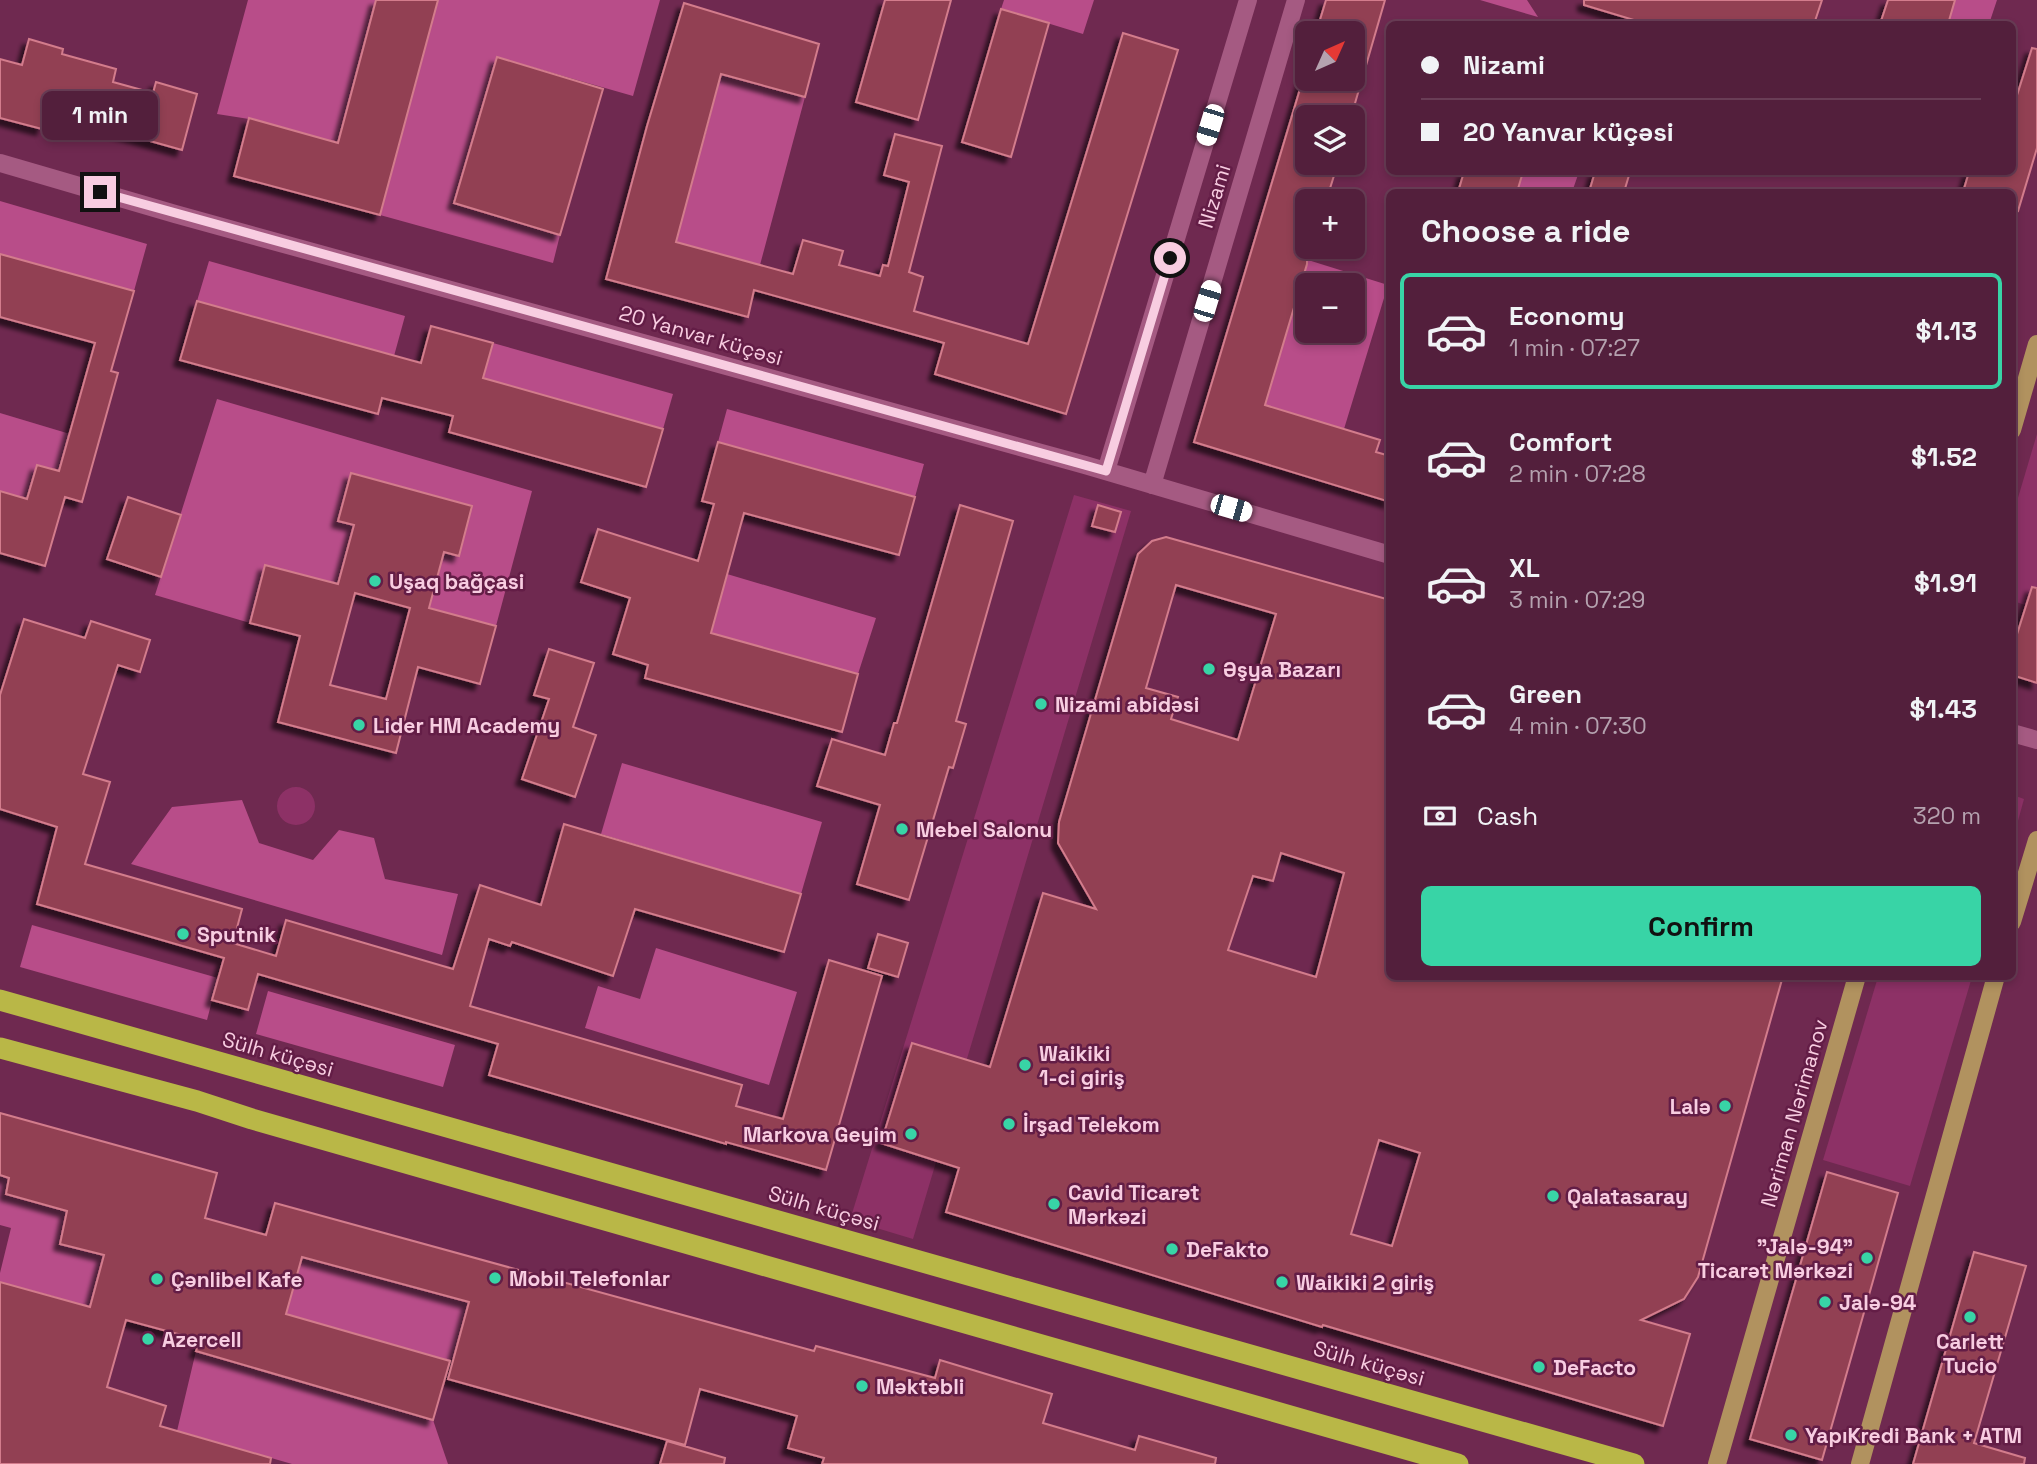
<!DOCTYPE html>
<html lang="en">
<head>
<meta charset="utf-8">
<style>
  :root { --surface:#531f3c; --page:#592743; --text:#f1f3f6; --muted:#b5a2af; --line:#693d56; --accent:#38d4a6 }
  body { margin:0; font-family:"Space Grotesk",sans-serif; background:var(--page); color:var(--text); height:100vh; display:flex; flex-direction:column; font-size:26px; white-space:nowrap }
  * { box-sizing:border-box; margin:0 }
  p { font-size:23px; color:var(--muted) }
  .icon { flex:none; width:38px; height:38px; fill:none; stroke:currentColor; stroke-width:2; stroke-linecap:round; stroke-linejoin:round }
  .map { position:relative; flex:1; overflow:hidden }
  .sheet { position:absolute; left:1386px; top:189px; width:630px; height:791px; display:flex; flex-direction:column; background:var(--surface); border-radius:10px; box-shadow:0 4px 10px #0003,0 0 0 2px var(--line) }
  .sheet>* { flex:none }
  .guide { position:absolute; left:1386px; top:21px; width:630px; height:154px; border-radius:10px; box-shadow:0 4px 10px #0003,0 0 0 2px var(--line); display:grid; align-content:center; height:154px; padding:0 35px; background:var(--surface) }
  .needle { width:46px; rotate:45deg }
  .buttons { position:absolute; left:1295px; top:21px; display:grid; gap:14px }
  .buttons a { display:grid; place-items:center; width:70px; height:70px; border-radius:10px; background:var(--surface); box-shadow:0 4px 10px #0003,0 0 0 2px var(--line); font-size:35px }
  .end { position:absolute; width:32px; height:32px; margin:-16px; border:9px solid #f8cde1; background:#111; box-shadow:0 0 0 4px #111 }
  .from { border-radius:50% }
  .bubble { position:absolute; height:49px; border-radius:10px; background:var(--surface); box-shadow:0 4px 10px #0003,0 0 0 2px var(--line); font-size:23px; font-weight:600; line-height:49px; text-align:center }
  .car { position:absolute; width:21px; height:42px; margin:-21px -10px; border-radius:9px; box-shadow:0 0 5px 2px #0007; background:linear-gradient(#fff 24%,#345 0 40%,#fff 0 76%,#345 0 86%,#fff 0) }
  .guide b { display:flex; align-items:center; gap:24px; height:66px; font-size:26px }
  .guide b+b { border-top:2px solid var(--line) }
  .guide i { width:18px; height:18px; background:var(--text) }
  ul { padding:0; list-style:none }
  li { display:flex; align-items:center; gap:21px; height:116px; margin:0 14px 10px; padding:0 21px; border:4px solid transparent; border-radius:10px }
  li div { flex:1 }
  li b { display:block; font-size:26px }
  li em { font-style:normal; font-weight:600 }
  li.on { border-color:var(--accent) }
  li>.icon { width:63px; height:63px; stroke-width:1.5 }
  h2 { padding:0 35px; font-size:32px; line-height:84px }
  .pay { display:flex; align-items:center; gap:18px; height:77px; padding:0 35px; font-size:26px }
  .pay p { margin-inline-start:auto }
  .primary-button { display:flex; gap:14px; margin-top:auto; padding:14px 35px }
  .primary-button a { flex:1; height:80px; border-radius:10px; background:var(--accent); color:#111; font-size:28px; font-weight:600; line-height:80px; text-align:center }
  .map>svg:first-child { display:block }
</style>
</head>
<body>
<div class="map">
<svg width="2037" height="1464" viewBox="0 0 2037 1464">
  <defs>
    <filter id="shadow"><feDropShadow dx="-6" dy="6" stdDeviation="2" flood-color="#0009"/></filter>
  </defs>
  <rect width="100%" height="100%" fill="#6f2950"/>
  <path fill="#8d3166" d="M2037 434V609L2013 601 2012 518Z
    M1074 495 1131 511 913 1239 850 1220Z
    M277 806a19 19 0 1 1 38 0a19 19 0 1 1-38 0Z
    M2013 795 2024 799 2013 839 2012 795Z
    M1878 977H1972L1910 1186 1823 1160Z"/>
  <path fill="#b84d89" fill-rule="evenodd" d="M248 0H376L365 40 422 56 438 0H660L633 96 497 57 454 203 560 235 553 263 380 215 413 93 338 143 249 119 217 114Z
    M1004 0H1094L1083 34 1001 9Z
    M1480 0H1527L1538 17Z
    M1955 0H1997L1989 24H1948Z
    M721 74 805 97 760 265 676 242 696 168 640 152 649 121 705 136Z
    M1523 172H1579L1572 192H1517Z
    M0 201 147 244 134 291 0 254Z
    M1308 260 1388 285 1344 429 1265 405ZM1307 285H1353V331H1307Z
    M209 261 405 316 394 356 197 301Z
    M493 343 673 394 663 429 483 378Z
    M217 399 532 491 496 626 429 608 409 542 459 555 472 507 351 474 388 534 378 572 344 563 338 585 266 565 250 623 155 595Z
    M727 409 924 464 915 497 718 442Z
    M0 413 70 434 59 471 37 465 26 499 0 491Z
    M727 574 876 618 858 674 682 625Z
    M622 763 822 822 801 894 601 834Z
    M242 800 259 843 313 860 339 830 374 838 385 879 458 894 442 955 131 864 172 807Z
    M32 925 218 978 207 1020 20 967Z
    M656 948 797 992 769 1085 585 1028 598 986 640 999Z
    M268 991 455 1045 443 1087 256 1034Z
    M0 1175 9 1178 6 1194 67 1211 60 1244 104 1255 89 1310 56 1297 0 1282V1273L11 1228 0 1225Z
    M302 1257 469 1302 454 1356 450 1361 213 1293Z
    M196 1351 433 1420 448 1464H292L177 1431Z"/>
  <path fill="#924153" stroke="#d37c8c" stroke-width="2" fill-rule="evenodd" filter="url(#shadow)" d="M376 0H438L380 215 234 176 249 118 338 143Z
    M885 0H951L918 120 856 102Z
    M1326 0H1385L1351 117H1307V163H1338L1326 201H1307V264L1265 405 1380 440 1376 452 1390 456V502L1194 442 1303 79H1353V33H1316Z
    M1584 0H1822L1814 24H1647L1584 5Z
    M1888 0H1955L1948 24H1880Z
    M684 3 819 44 805 97 721 74 676 242 793 274 803 240 843 251 839 265 880 276 883 265 888 266 909 182 884 175 895 134 942 146 909 272 923 277 914 311 1028 344 1123 33 1178 50 1066 414 935 374 944 343 754 290 748 317 606 279 647 126Z
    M1001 9 1049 23 1011 157 962 142Z
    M29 39 63 49 62 54 116 69 113 82 153 93 156 82 197 94 182 150 47 112 42 129 0 118V59L22 65Z
    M2032 48 2037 49V148L2018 211 2012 210V192H1963L1969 172H2012V111Z
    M497 57 603 89 560 235 454 203Z
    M1464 172H1523L1517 192H1458Z
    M1595 172H1630L1624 192H1589Z
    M0 254 134 291 111 371 118 373 82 502 65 497 45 566 0 553V491L27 499 37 465 59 471 95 343 0 317Z
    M197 301 421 363 431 326 493 343 483 378 663 429 646 487 449 432 453 416 382 398 378 414 180 360Z
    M718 442 915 497 899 555 744 513 711 633 858 674 842 732 645 678 648 665 613 654 630 598 581 582 598 529 698 561 714 504 702 501Z
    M351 473 472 506 459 556 444 552 429 608 496 626 480 684 418 667 396 753 278 722 300 636 250 623 265 565 338 584 354 525 338 521ZM355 593 410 608 386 699 330 685Z
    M128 497 181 515 161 577 107 559Z
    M960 505 1013 521 956 721 966 724 953 768 949 767 909 900 857 884 880 805 817 786 832 739 885 755 894 723H897Z
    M1098 505 1121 512 1115 532 1092 526Z
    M1166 537 1390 600V976H1783L1698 1277 1684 1299 1641 1320 1690 1334 1663 1426 1323 1325 1322 1327 946 1212 959 1168 881 1143 912 1043 990 1067 1043 893 1096 909 1058 843 1059 822 1138 554 1152 541ZM1176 585 1276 614 1238 740 1171 719 1178 697 1146 688ZM1281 853 1344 873 1316 977 1228 950 1253 876 1273 881ZM1379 1140 1420 1153 1392 1246 1351 1234Z
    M2032 587 2037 588V683L2012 675V650Z
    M24 619 85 638 91 621 150 640 140 672 118 665 83 774 110 782 85 864 242 909 233 943 276 956 286 920 453 969 480 885 541 905 564 824 801 894 784 952 635 909 613 976 512 942 510 946 489 939 470 1006 742 1085 736 1106 783 1119 829 960 882 976 826 1170 726 1142V1144L489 1075 498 1044 258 974 248 1010 212 1000 224 958 37 904 57 827 0 809V695Z
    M549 649 594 663 573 727 596 735 575 797 522 779 549 699 534 695Z
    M878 934 908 943 898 977 868 968Z
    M0 1113 217 1173 205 1218 266 1235 275 1203 814 1351 816 1346 935 1378 940 1360 1052 1394 1043 1423 1135 1450 1139 1436 1216 1458 1215 1464H822L824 1458 788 1448 797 1416 700 1389 685 1445 448 1379 469 1302 302 1257 286 1314 450 1361 433 1420 196 1351 200 1340 126 1320 107 1387 166 1406 160 1426 271 1458 270 1464H0V1282L90 1307 104 1255 60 1244 67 1211 6 1194 9 1178 0 1175Z
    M1827 1172 1898 1193 1822 1460 1750 1439Z
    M1974 1252 2026 1266 1974 1443 2025 1458 2024 1464H1913Z
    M667 1441 725 1458 724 1464H660Z"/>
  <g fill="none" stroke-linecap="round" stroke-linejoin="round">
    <path stroke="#a55a82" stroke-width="18" d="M0 163 175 214 1085 465 1390 555
      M1106 471 1248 0
      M1152 485 1296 0
      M2012 733 2037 740"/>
    <path stroke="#b1925f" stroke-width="18" d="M2012 430 2037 344
      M2012 922 2037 840
      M1717 1464 1857 976
      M1860 1464 1996 976"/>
    <path stroke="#b9b747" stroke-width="21" d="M0 1000 1634 1464
      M0 1048 197 1101 252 1119 1458 1464"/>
  </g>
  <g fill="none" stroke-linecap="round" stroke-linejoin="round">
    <path stroke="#f8cde1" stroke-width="9" d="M100 192 1106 471 1170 258"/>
  </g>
  <g fill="#38d4a6" stroke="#631d46" stroke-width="2.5">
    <circle cx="375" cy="581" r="7"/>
    <circle cx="1209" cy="669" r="7"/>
    <circle cx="1041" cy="704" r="7"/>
    <circle cx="359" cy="725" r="7"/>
    <circle cx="902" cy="829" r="7"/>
    <circle cx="183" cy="934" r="7"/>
    <circle cx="1025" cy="1065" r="7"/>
    <circle cx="1725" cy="1106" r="7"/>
    <circle cx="1009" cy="1124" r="7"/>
    <circle cx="911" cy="1134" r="7"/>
    <circle cx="1553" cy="1196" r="7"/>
    <circle cx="1054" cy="1204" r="7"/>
    <circle cx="1172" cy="1249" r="7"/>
    <circle cx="1867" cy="1258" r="7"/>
    <circle cx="495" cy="1278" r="7"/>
    <circle cx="157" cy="1279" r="7"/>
    <circle cx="1282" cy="1282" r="7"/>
    <circle cx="1825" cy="1302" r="7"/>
    <circle cx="1970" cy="1317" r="7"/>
    <circle cx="148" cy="1339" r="7"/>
    <circle cx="1539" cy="1367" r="7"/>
    <circle cx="862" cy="1386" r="7"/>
    <circle cx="1791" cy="1435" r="7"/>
  </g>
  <g text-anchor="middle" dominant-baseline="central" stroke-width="5" stroke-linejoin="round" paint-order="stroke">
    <g font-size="21" fill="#f8cde1" stroke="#631d46">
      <text transform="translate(1214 196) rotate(-73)">Nizami</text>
      <text transform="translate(701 335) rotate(16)">20 Yanvar küçəsi</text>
      <text transform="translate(278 1054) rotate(16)">Sülh küçəsi</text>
      <text transform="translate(1794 1113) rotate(-74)">Nəriman Nərimanov</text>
      <text transform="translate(824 1208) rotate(16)">Sülh küçəsi</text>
      <text transform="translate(1369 1363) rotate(16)">Sülh küçəsi</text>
    </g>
    <g font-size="21" font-weight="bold" fill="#f8cde1" stroke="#631d46" text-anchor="start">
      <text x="389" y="581">Uşaq bağçasi</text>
      <text x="1223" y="669">Əşya Bazarı</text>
      <text x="1055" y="704">Nizami abidәsi</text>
      <text x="373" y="725">Lider HM Academy</text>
      <text x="916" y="829">Mebel Salonu</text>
      <text x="197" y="934">Sputnik</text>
      <text x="1039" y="1053">Waikiki<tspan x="1039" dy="24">1-ci giriş</tspan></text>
      <text x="1711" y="1106" text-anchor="end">Lalə</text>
      <text x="1023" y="1124">İrşad Telekom</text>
      <text x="897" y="1134" text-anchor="end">Markova Geyim</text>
      <text x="1068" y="1192">Cavid Ticarət<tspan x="1068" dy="24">Mərkəzi</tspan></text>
      <text x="1567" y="1196">Qalatasaray</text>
      <text x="1853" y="1246" text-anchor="end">"Jalə-94"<tspan x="1853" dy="24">Ticarət Mərkəzi</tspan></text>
      <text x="1186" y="1249">DeFakto</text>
      <text x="509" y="1278">Mobil Telefonlar</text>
      <text x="171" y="1279">Çənlibel Kafe</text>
      <text x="1296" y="1282">Waikiki 2 giriş</text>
      <text x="1839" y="1302">Jalə-94</text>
      <text x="162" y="1339">Azercell</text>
      <text x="1970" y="1341" text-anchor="middle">Carlett<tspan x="1970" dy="24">Tucio</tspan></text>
      <text x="1553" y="1367">DeFacto</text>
      <text x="876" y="1386">Məktəbli</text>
      <text x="1805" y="1435">YapıKredi Bank + ATM</text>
    </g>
  </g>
</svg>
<div class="buttons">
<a><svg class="needle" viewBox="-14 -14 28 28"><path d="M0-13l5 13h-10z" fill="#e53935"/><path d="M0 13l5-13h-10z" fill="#b5a2af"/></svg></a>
<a><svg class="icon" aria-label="layers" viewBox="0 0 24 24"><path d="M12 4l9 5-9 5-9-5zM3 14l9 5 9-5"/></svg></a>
<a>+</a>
<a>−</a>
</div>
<i class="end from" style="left:1170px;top:258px"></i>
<i class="end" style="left:100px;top:192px"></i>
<div class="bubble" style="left:42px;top:91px;width:116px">1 min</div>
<i class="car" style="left:1210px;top:125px;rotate:197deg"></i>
<i class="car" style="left:1207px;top:301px;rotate:17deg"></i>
<i class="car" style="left:1231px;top:508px;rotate:106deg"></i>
<div class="guide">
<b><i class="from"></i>Nizami</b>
<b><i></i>20 Yanvar küçəsi</b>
</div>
<section class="sheet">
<h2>Choose a ride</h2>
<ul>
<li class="on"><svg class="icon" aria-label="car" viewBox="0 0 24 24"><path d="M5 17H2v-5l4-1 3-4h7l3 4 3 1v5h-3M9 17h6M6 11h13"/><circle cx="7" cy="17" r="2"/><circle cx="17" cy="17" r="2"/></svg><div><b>Economy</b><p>1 min · 07:27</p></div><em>$1.13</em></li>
<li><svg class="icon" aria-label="car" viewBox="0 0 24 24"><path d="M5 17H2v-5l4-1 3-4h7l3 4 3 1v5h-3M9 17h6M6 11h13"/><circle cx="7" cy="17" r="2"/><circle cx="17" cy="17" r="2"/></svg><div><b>Comfort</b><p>2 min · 07:28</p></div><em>$1.52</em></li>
<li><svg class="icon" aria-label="car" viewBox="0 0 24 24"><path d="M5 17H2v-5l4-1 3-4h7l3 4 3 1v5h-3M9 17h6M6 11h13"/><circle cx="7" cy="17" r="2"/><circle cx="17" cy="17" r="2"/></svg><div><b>XL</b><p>3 min · 07:29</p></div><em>$1.91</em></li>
<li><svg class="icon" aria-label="car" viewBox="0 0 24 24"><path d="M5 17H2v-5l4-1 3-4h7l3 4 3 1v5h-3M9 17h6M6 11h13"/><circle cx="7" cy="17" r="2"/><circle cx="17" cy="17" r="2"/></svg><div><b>Green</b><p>4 min · 07:30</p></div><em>$1.43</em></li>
</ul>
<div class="pay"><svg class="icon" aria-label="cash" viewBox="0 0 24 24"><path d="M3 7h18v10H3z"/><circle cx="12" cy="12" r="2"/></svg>Cash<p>320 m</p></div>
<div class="primary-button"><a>Confirm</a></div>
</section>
</div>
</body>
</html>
